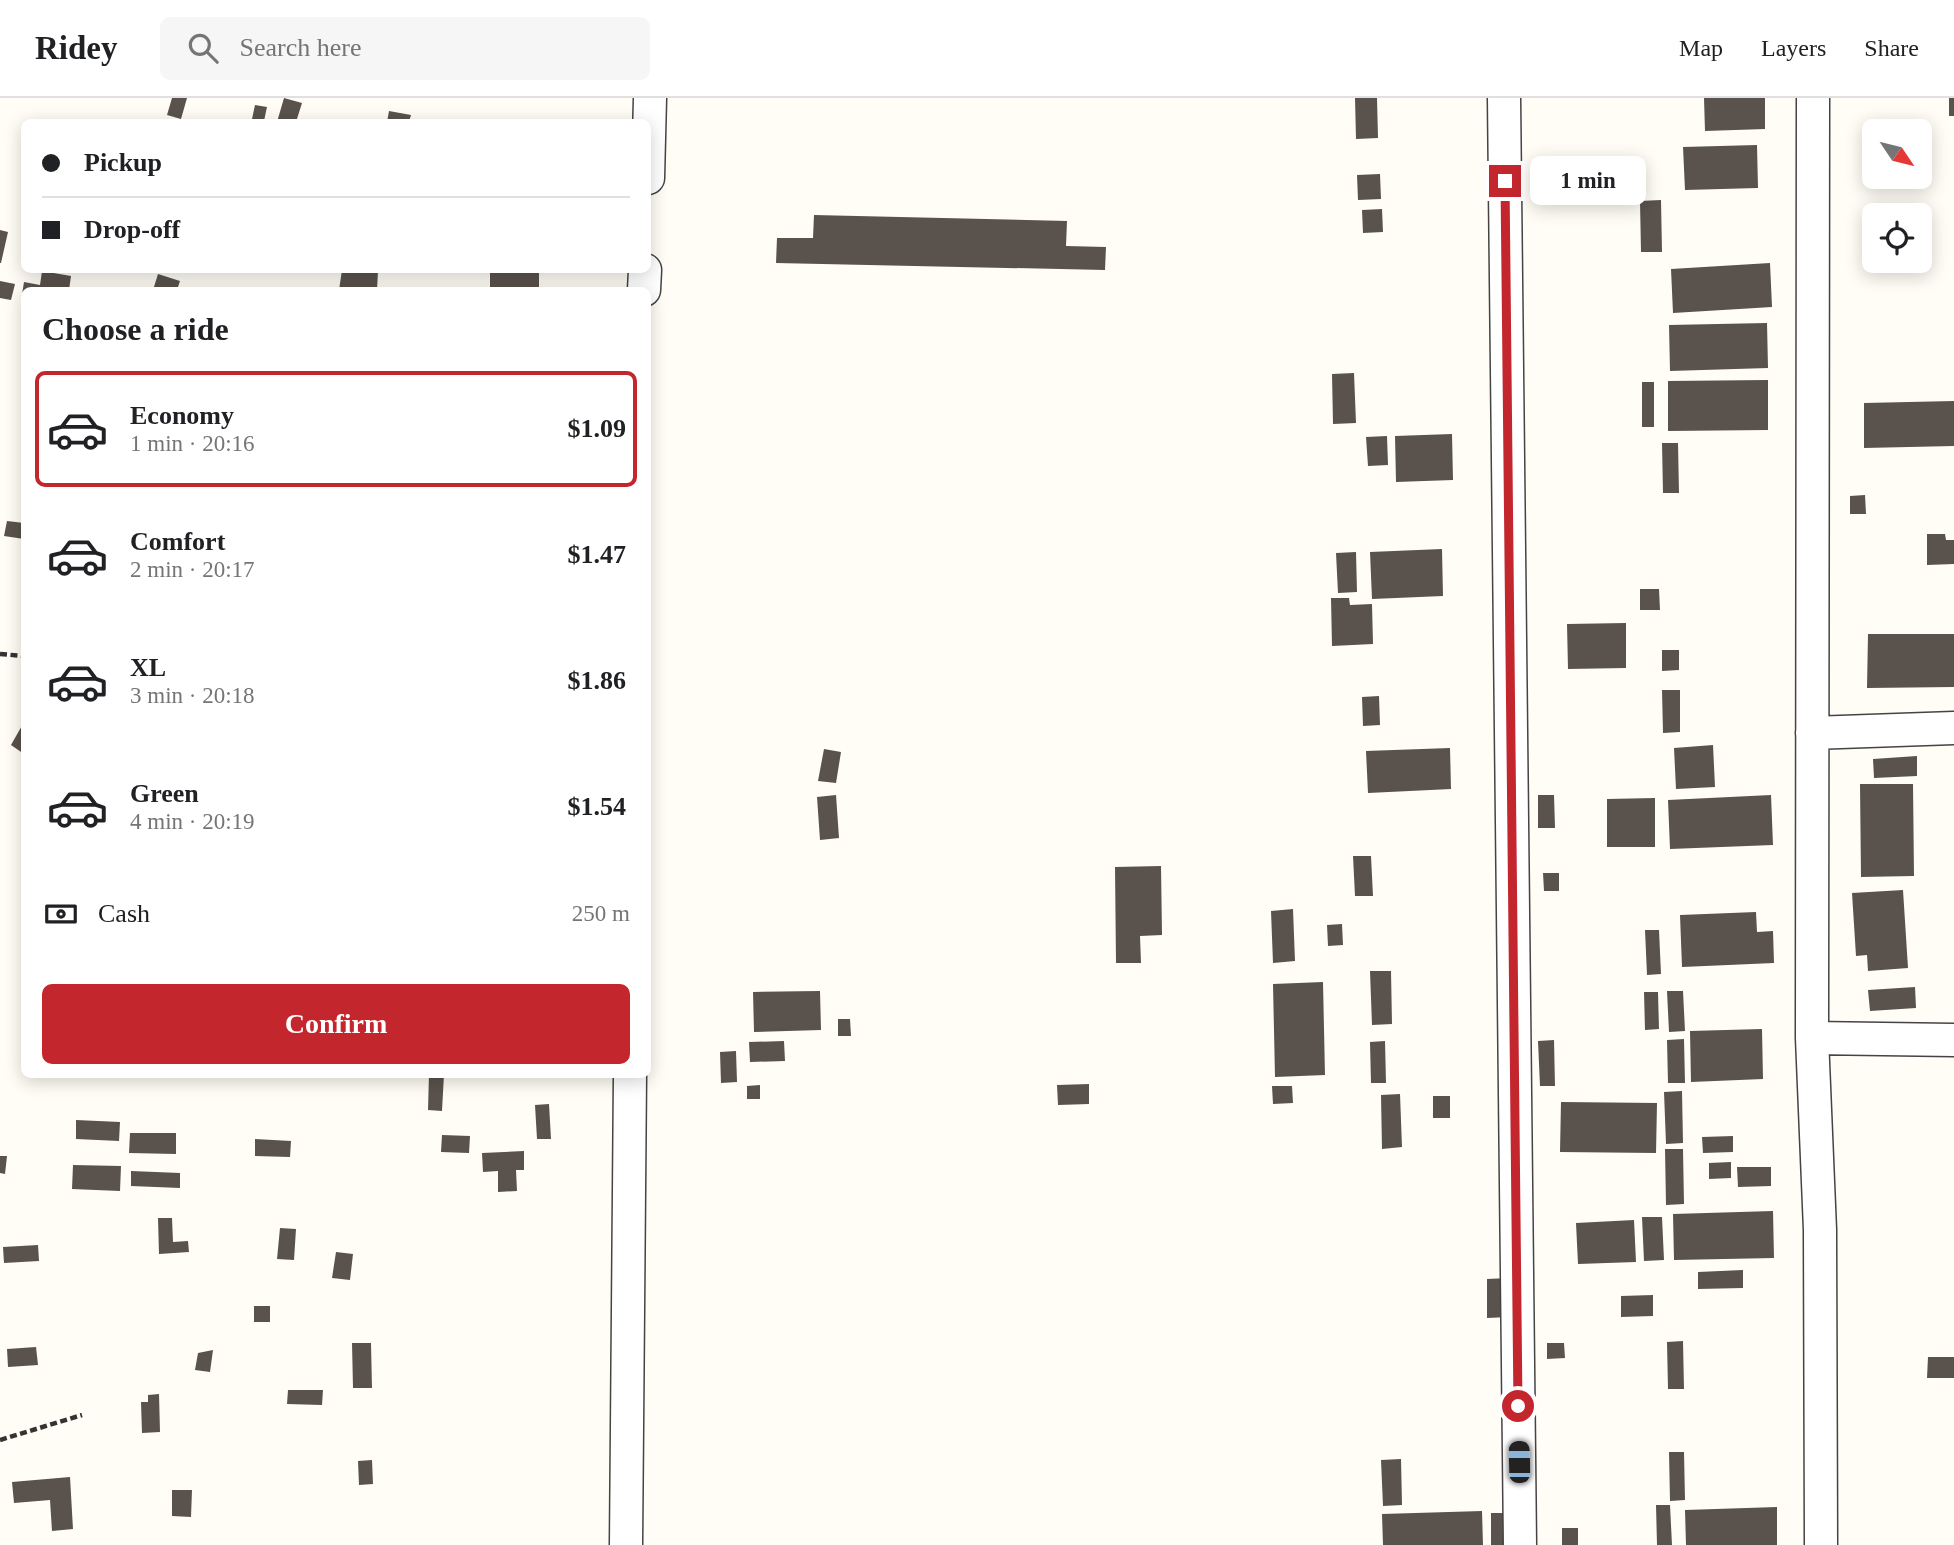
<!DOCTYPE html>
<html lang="en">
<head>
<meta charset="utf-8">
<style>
  :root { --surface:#fff; --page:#f6f6f6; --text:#202124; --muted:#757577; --line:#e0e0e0; --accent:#c4262e }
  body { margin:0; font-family:"Times New Roman",serif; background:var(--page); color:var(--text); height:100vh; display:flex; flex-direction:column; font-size:26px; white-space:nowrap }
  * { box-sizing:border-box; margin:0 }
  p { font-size:23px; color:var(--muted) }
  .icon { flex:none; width:38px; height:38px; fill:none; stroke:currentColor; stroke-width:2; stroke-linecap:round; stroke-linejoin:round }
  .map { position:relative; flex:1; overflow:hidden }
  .details { position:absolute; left:21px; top:189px; width:630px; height:791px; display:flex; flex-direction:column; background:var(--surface); border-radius:10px; box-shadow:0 4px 18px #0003 }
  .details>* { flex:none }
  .banner { position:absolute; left:21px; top:21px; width:630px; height:154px; border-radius:10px; box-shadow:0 4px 18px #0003; display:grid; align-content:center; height:154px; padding:0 21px; background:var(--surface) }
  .needle { width:46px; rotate:125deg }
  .tools { position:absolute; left:1862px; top:21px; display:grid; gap:14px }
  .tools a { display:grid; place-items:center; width:70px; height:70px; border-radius:10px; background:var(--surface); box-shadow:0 4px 18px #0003; font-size:35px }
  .end { position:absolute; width:32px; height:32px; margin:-16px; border:9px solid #c4262e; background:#fff; box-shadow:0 0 0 4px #fff }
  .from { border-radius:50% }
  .bubble { position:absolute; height:49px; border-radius:10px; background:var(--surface); box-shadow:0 4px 18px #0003; font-size:23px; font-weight:700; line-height:49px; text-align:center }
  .car { position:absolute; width:21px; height:42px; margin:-21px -10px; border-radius:9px; box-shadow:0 0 5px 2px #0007; background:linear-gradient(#222 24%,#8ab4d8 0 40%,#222 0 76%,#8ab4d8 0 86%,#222 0) }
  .banner b { display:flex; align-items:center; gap:24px; height:66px; font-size:26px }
  .banner b+b { border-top:2px solid var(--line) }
  .banner i { width:18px; height:18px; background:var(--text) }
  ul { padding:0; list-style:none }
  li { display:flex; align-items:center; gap:21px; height:116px; margin:0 14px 10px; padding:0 7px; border:4px solid transparent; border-radius:10px }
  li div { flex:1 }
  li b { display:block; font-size:26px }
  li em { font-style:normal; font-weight:700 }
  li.current { border-color:var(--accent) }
  li>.icon { width:63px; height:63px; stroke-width:1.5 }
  h2 { padding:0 21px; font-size:32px; line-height:84px }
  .pay { display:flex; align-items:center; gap:18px; height:77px; padding:0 21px; font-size:26px }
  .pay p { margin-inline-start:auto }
  .cta { display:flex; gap:14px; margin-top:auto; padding:14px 21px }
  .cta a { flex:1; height:80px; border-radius:10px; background:var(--accent); color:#fff; font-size:28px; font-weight:700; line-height:80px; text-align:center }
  header { display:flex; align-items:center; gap:42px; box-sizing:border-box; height:98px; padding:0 35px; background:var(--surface); border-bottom:2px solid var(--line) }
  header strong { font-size:33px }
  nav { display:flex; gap:38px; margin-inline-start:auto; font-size:24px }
  .search { width:490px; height:63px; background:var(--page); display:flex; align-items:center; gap:18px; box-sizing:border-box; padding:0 24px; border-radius:10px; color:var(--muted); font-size:26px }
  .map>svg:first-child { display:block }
</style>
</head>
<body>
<header>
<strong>Ridey</strong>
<div class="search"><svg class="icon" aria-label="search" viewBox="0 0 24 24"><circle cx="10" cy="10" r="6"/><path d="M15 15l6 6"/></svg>Search here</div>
<nav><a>Map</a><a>Layers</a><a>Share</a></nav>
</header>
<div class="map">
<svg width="1954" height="1447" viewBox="0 0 1954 1447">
  <rect width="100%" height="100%" fill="#fffdf5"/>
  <path fill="#5a524d" d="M172 0H187L181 21 167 17Z
    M284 0 302 5 296 24H277Z
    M1355 0H1377L1378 40 1356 41Z
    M1704 0H1765V31L1705 33Z
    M1949 0H1954V18H1949Z
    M255 7 267 9 264 23 252 21Z
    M389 13 411 17 409 24H387Z
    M1757 47 1758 90 1685 92 1683 49Z
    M1380 76 1381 101 1358 102 1357 77Z
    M1661 102 1662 154H1641L1640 103Z
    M1382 111 1383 134 1363 135 1362 112Z
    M814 117 1067 123 1066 148 1106 149 1105 172 776 165 777 140H813Z
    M0 132 8 134 1 165H0Z
    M1770 165 1772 209 1673 215 1671 171Z
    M342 172 378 173 377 192H339Z
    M42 173 71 178 69 192H24V203H21L24 184 40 187Z
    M490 174H539V192H490Z
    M158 176 180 183 177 192H153Z
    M0 183 15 186 11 202 0 200Z
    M1767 225 1768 270 1670 273 1669 227Z
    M1354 275 1356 325 1333 326 1332 276Z
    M1768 282V332L1668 333V283Z
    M1642 284H1654V329H1642Z
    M1954 303V348L1864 350V305Z
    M1452 336 1453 382 1396 384 1395 338Z
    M1387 338 1388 367 1368 368 1366 339Z
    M1662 345H1678L1679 395H1663Z
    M1865 397 1866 416H1850V398Z
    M7 423 24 425V441L4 438Z
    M1927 436H1945L1946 442H1954V466L1927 467Z
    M1442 451 1443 498 1372 501 1370 454Z
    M1356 454 1357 494 1338 495 1336 455Z
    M1640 491H1659L1660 512H1640Z
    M1331 500H1349L1350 507 1372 506 1373 546 1332 548Z
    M1626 525V570L1568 571 1567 526Z
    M1868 536H1954V589L1867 590Z
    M1662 552H1679V572L1662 573Z
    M1662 592H1680V634L1663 635Z
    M1379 598 1380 627 1363 628 1362 599Z
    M24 624V656L11 647Z
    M1713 647 1715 689 1676 691 1674 650Z
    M1450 650 1451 691 1368 695 1366 653Z
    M824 651 841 654 836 685 818 683Z
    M1917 658V678L1874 680 1873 661Z
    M1860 686H1913L1914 778 1861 779Z
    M836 697 839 740 820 742 817 699Z
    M1538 697H1554L1555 730H1538Z
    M1771 697 1773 747 1670 751 1668 702Z
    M1655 700V749H1607V701Z
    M1353 758H1371L1373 798H1355Z
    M1161 768 1162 837 1140 838 1141 865H1116L1115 769Z
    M1543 775H1559V793H1544Z
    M1903 792 1908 870 1868 873 1867 857 1856 858 1852 795Z
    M1293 811 1295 863 1273 865 1271 813Z
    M1756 814 1757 834 1773 833 1774 865 1682 869 1680 817Z
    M1342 826 1343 847 1328 848 1327 827Z
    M1645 832H1659L1661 876 1647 877Z
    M1370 873H1391L1392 926 1372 927Z
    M1323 884 1325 977 1275 979 1273 886Z
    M1915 889 1916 910 1870 913 1868 892Z
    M820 893 821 932 754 934 753 894Z
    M1667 893H1683L1685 933 1669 934Z
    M1644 894H1658L1659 931 1645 932Z
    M838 921H850L851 938H838Z
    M1762 931 1763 981 1691 984 1690 933Z
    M1684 941 1685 985H1668L1667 942Z
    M1554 942 1555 988H1540L1538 943Z
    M784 943 785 963 750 964 749 944Z
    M1385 943 1386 985H1371L1370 944Z
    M736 953 737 984 721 985 720 954Z
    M429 976H444L442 1013 428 1012Z
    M1089 986V1006L1058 1007 1057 987Z
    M760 987V1001H747V988Z
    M1272 988H1292L1293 1005 1273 1006Z
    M1682 993 1683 1045 1666 1046 1664 994Z
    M1400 996 1402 1049 1382 1051 1381 997Z
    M1433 998H1450V1020H1433Z
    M1561 1004 1657 1005 1656 1055 1560 1054Z
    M549 1006 551 1041H537L535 1007Z
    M76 1022 120 1024 119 1043 76 1041Z
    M130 1035H176V1056L129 1055Z
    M442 1037 470 1038 469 1055 441 1054Z
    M1733 1038V1054L1703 1055 1702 1039Z
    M255 1041 291 1043 290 1059 255 1058Z
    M1665 1051H1683L1684 1106 1666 1107Z
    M524 1053V1072H516L517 1093 498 1094V1073L483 1074 482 1055Z
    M0 1058H7L5 1076 0 1075Z
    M1731 1064V1080L1709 1081V1065Z
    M73 1067 121 1068 120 1093 72 1091Z
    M1737 1069H1771V1088L1738 1089Z
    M131 1073 180 1075V1090L131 1088Z
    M1773 1113 1774 1160 1674 1162 1673 1116Z
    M1642 1119H1662L1664 1162 1644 1163Z
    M158 1120H172L173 1144 188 1143 189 1154 159 1156Z
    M1634 1122 1636 1164 1578 1166 1576 1125Z
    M280 1130 296 1131 294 1162 277 1161Z
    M38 1147 39 1163 4 1165 3 1149Z
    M336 1154 353 1156 350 1182 332 1180Z
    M1743 1172V1190L1698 1191V1174Z
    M1508 1180 1509 1219 1487 1220V1181Z
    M1653 1197V1218L1621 1219V1198Z
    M254 1208H270V1224H254Z
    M1683 1243 1684 1291H1668L1667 1244Z
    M352 1245H371L372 1290H353Z
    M1547 1245H1564L1565 1260 1547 1261Z
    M36 1249 38 1267 8 1269 7 1251Z
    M213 1252 210 1274 195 1272 198 1255Z
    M1928 1259H1954V1280H1927Z
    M288 1292H323L322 1307 287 1306Z
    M159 1296 160 1334 142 1335 141 1304H148V1297Z
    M1669 1354H1684L1685 1402 1670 1403Z
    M1401 1361 1402 1407 1383 1408 1381 1362Z
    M372 1362 373 1386 359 1387 358 1363Z
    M70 1379 73 1431 52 1433 50 1402 14 1405 12 1384Z
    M172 1392H192L191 1419 172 1418Z
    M1656 1407H1670L1672 1447H1657Z
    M1777 1409V1447H1686L1685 1412Z
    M1482 1413 1483 1447H1383L1382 1416Z
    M1491 1415H1510L1511 1447H1491Z
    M1562 1430H1578V1447H1562Z"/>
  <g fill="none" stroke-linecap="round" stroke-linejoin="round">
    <defs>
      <path id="minor" d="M1504 0 1520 1447
        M1813 0 1812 940 1820 1132 1821 1447
        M648 80 650 0
        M644 192 645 172
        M1812 635 1954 630
        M1812 940 1954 942
        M626 1447 630 976"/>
    </defs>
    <use href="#minor" stroke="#444" stroke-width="35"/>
    <path stroke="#333" stroke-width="4.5" stroke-dasharray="7 3.5" stroke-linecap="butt" d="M0 556 24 558
      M0 1342 82 1317"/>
    <use href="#minor" stroke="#fff" stroke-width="32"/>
  </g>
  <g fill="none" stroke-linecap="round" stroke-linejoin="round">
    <path stroke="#c4262e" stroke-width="9" d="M1505 83 1518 1308"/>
  </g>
</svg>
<div class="tools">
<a><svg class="needle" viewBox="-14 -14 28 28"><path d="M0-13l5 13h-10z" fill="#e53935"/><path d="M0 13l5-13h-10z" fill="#757577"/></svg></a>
<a><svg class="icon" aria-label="locate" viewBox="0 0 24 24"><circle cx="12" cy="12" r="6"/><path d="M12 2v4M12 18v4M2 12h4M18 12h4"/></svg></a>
</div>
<i class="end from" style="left:1518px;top:1308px"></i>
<i class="end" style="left:1505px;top:83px"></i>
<div class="bubble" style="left:1530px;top:58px;width:116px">1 min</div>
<i class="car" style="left:1519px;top:1364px;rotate:359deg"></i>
<div class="banner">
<b><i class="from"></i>Pickup</b>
<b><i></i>Drop-off</b>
</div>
<section class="details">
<h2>Choose a ride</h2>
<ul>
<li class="current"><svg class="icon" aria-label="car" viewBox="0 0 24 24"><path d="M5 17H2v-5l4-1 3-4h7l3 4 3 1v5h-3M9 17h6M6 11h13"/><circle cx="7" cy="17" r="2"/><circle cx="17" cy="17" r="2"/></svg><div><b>Economy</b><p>1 min · 20:16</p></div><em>$1.09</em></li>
<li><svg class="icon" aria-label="car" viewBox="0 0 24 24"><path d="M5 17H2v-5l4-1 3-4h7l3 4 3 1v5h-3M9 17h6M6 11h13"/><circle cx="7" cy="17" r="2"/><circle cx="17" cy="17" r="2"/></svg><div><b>Comfort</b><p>2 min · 20:17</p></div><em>$1.47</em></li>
<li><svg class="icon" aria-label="car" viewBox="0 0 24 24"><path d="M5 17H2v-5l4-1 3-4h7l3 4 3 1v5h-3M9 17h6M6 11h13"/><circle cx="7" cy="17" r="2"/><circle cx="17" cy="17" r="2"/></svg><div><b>XL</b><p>3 min · 20:18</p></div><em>$1.86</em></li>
<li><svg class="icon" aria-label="car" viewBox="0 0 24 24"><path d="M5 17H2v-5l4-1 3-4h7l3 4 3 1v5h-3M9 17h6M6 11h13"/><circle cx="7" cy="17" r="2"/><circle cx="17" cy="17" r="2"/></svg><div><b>Green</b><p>4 min · 20:19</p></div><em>$1.54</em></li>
</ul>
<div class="pay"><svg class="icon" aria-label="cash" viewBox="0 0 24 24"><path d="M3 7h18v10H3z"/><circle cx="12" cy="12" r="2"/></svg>Cash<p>250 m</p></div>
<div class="cta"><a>Confirm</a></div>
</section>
</div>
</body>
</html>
